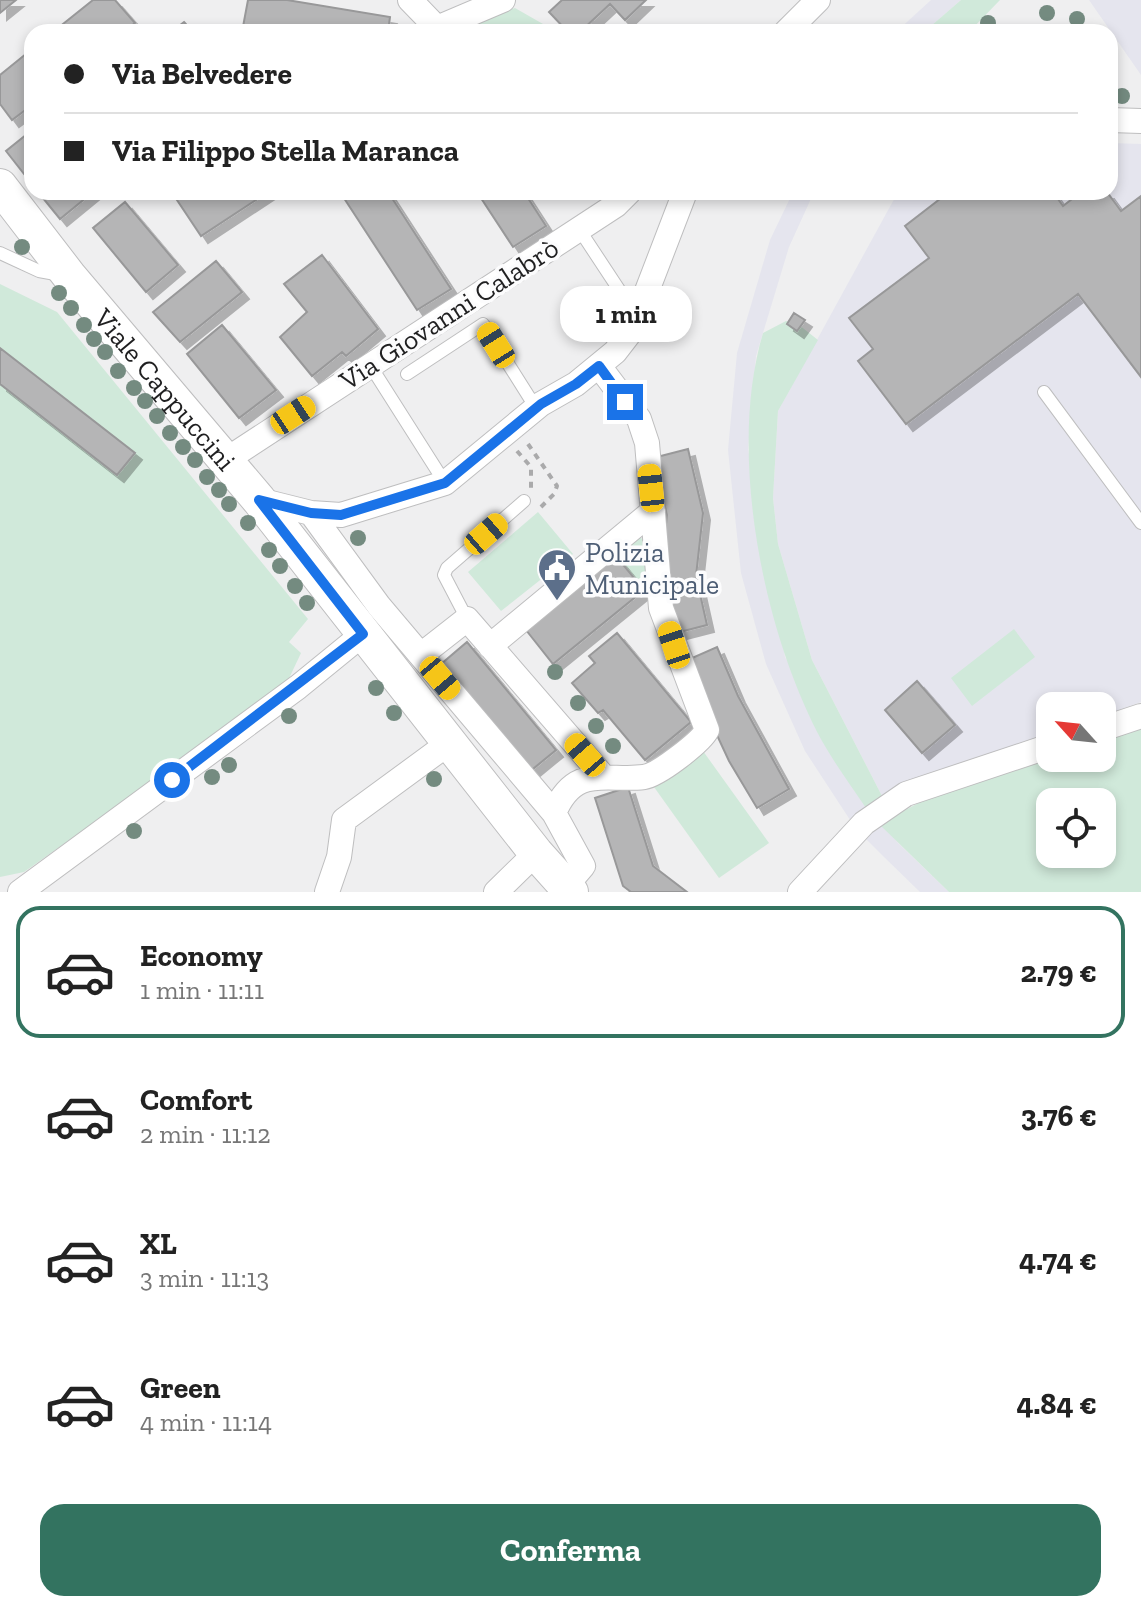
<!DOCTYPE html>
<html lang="it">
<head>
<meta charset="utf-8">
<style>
  :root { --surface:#fff; --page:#f6f6f6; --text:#222; --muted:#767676; --line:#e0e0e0; --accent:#337360 }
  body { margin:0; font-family:"Zilla Slab",serif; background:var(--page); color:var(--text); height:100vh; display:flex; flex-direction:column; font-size:30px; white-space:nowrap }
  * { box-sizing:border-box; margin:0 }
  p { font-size:26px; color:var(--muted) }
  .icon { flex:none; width:44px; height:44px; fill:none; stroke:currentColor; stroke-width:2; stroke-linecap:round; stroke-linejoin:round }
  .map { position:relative; height:892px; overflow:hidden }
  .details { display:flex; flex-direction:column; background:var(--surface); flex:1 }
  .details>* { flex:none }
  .banner { position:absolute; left:24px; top:24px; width:1094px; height:176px; border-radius:24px; box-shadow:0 4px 12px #0003; display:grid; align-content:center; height:176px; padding:0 40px; background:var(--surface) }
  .needle { width:52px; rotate:297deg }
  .controls { position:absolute; left:1036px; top:692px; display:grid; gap:16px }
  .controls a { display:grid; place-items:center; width:80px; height:80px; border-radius:16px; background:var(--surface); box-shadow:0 4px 12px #0003; font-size:40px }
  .end { position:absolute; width:36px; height:36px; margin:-18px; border:10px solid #1a73e8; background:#fff; box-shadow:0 0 0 4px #fff }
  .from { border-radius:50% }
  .bubble { position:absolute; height:56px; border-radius:24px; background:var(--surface); box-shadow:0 4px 12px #0003; font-size:26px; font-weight:800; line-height:56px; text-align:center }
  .car { position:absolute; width:24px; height:48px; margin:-24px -12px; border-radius:10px; box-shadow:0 0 6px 2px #0007; background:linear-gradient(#f5c518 24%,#345 0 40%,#f5c518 0 76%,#345 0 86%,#f5c518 0) }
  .banner b { display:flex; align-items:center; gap:28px; height:76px; font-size:30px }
  .banner b+b { border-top:2px solid var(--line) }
  .banner i { width:20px; height:20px; background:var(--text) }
  ul { padding:14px 0 0; list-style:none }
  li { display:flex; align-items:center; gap:24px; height:132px; margin:0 16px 12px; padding:0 24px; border:4px solid transparent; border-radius:24px }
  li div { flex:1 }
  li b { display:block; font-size:30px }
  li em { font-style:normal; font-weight:800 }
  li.on { border-color:var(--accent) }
  li>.icon { width:72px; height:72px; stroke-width:1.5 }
  .primary-button { display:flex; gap:16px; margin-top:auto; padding:16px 40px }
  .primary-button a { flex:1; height:92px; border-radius:24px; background:var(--accent); color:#fff; font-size:32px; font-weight:800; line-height:92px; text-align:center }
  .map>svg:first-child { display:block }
</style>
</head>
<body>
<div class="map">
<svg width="1141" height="892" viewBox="0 0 1141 892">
  <defs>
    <filter id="shadow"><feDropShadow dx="7" dy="7" stdDeviation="0" flood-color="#0004"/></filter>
  </defs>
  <rect width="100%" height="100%" fill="#efeff0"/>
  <path fill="#e5e5ee" d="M931 0H961L924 32H896Z
    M1089 0H1141V75Z
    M1110 143 1141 144V702L1102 716V706H1050V735L882 796 812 660 778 544 773 498 778 411 898 192H1110Z
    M793 192H814L789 247 756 356 748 449 785 657 897 842 949 892H920L883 856 856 829 805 751 766 664 741 573 728 450 737 353 770 240Z"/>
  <path fill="#d0e9da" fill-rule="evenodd" d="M961 0H1000L969 32H924Z
    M515 8 557 32H459L468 23Z
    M0 284 57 312 308 619 289 642 301 653 284 689 24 872 0 877Z
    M786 321 799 325 818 340 778 411 773 498 778 544 812 660 882 796 866 808C851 786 835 764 822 741 763 632 727 453 763 333Z
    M538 512 573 554 501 611 468 572Z
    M634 535 643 539 649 583 639 587 623 585 614 546Z
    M1014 629 1035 657 972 706 951 678Z
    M1141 726V892H949L879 824 926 799 1050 758H1102V739ZM1050 802H1102V854H1050Z
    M703 751 769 843 719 878 654 787Z"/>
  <path fill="#b5b5b6" stroke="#989899" stroke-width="2" filter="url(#shadow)" d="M0 0H16L0 13Z
    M93 0H115L135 23 124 32H53Z
    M248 0H287L390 17 388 32H242Z
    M562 0H646L625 20 610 4 580 32H568L549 12Z
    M184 22 193 32H171Z
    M32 49V105L12 120 0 104V75Z
    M32 130V184L6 151Z
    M38 192H93L60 219Z
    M176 192H268L201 236 173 194Z
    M340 192H388L451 289 417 310Z
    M477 192H524L546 226 513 247Z
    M949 192H1053L1063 206 1081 192H1107L1121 211 1141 196V377L1078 294 906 424 858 361 873 349 849 318 929 258 905 226Z
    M125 202 178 265 146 292 93 228Z
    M322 255 378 329 346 356 342 352 312 376 280 337 307 312 284 284Z
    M216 261 242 292 180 342 153 312Z
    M794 313 805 320 797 331 787 324Z
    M222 325 276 390 239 418 187 354Z
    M0 348 135 453 117 475 0 384Z
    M688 449 703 513 696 576 707 625 672 634 660 578 667 515 653 458Z
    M616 556 644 590 553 664 526 630Z
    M617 633 691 722 645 760 603 710 598 713 572 683 595 663 589 656Z
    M467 642 556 750 528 773 440 665Z
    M717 647 738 696 789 789 757 808 729 761 683 662Z
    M917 681 955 725 922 753 885 710Z
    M628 787 653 866 687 892H631L623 886 595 798Z"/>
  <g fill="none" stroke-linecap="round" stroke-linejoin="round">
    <defs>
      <path id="lane" d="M579 229 637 317
        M0 253 39 271 61 275
        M370 365 445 483
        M407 374 483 324 536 408
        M1044 392 1141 523
        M467 619 444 575 447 568 524 501"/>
      <path id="street" d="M410 0 441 32
        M437 28 503 0
        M786 32 818 0
        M1110 120 1141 121
        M226 460 616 205 629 192
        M259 500 311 513 341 515 445 483 541 404 576 384 615 352 632 330 685 192
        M311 513 379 606 554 813 583 866 565 887
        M490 646 653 511
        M421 655 467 619 602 775
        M1102 729 1141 716
        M554 813C575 763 607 782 644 777 658 775 701 742 707 730L661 608 647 443 639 419 599 366
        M20 892 298 687 363 634
        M327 892 339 857 344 820 449 743
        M496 892 536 853
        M800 892 864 823 906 794 1050 746"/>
      <g id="secondary">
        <path id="s1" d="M0 186 70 277 259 500 536 853 571 892"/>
      </g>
    </defs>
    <use href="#lane" stroke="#bebebf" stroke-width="14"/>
    <use href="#street" stroke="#bebebf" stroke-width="26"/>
    <use href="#secondary" stroke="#bebebf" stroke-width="36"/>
    <path stroke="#aaaaab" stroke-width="4" stroke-dasharray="6 6" stroke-linecap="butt" d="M528 444 557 486 554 494 540 508
      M517 451 531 467V489"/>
    <use href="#lane" stroke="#fff" stroke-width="12"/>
    <use href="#street" stroke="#fff" stroke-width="24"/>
    <use href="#secondary" stroke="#fff" stroke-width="34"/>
  </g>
  <g fill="#748b80">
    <circle cx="1047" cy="13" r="8"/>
    <circle cx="1077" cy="19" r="8"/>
    <circle cx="988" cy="23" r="8"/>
    <circle cx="1122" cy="96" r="8"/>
    <circle cx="22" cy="247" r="8"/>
    <circle cx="59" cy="293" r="8"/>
    <circle cx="71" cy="308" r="8"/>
    <circle cx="84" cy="325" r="8"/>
    <circle cx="94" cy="339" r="8"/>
    <circle cx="105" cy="352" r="8"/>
    <circle cx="118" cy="371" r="8"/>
    <circle cx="134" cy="388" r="8"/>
    <circle cx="145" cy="401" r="8"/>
    <circle cx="157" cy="416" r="8"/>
    <circle cx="170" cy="433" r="8"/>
    <circle cx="183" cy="447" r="8"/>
    <circle cx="195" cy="460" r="8"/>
    <circle cx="207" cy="477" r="8"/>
    <circle cx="219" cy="490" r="8"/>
    <circle cx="229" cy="504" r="8"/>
    <circle cx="248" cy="523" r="8"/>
    <circle cx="358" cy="538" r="8"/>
    <circle cx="269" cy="550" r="8"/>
    <circle cx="280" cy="566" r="8"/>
    <circle cx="295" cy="586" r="8"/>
    <circle cx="307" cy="603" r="8"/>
    <circle cx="555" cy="672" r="8"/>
    <circle cx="376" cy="688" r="8"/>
    <circle cx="578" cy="703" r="8"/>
    <circle cx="394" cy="713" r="8"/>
    <circle cx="289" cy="716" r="8"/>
    <circle cx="596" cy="726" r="8"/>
    <circle cx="613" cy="746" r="8"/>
    <circle cx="229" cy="765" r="8"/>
    <circle cx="212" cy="777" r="8"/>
    <circle cx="434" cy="779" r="8"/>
    <circle cx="134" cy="831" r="8"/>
  </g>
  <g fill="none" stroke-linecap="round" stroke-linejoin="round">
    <path stroke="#1a73e8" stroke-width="10" d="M172 780 363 634 259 500 311 513 341 515 445 483 541 404 576 384 599 366 625 402"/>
  </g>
  <defs>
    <symbol id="civic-pin" viewBox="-11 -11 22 30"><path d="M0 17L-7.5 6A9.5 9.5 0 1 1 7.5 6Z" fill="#5c6f8a" stroke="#fcfcfd"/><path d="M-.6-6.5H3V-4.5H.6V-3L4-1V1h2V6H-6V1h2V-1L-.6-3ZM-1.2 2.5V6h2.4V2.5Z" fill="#fff"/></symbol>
  </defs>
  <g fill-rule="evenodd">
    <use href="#civic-pin" x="535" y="546" width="44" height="60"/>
  </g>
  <g text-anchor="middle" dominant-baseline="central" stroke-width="7" stroke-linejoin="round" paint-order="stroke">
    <g font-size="28" fill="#1f1f20" stroke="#fcfcfd">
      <text transform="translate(449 314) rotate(-33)">Via Giovanni Calabrò</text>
      <text stroke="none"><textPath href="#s1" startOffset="262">Viale Cappuccini</textPath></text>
    </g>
    <g font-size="28" fill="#4e5e75" stroke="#fcfcfd" text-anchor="start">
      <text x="585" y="552">Polizia<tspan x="585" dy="32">Municipale</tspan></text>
    </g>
  </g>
</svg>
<div class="controls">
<a><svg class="needle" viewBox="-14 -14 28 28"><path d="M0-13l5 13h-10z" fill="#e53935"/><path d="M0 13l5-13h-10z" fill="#767676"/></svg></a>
<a><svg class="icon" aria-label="locate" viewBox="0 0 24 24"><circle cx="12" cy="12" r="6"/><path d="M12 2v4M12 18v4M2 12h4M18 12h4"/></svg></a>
</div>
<i class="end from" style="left:172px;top:780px"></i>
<i class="end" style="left:625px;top:402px"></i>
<div class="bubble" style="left:560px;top:286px;width:132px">1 min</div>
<i class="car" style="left:496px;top:345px;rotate:328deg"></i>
<i class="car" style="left:293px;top:415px;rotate:57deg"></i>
<i class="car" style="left:651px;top:488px;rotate:354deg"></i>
<i class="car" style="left:486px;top:534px;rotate:49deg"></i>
<i class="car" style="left:674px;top:645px;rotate:342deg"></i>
<i class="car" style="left:440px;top:678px;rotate:140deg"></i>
<i class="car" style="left:585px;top:755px;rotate:319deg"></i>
<div class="banner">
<b><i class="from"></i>Via Belvedere</b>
<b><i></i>Via Filippo Stella Maranca</b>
</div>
</div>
<section class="details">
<ul>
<li class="on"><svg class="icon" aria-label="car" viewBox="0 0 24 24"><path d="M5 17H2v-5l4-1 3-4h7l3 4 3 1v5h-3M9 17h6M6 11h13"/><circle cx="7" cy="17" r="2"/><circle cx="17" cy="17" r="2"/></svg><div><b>Economy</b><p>1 min · 11:11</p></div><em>2.79 €</em></li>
<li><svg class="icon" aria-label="car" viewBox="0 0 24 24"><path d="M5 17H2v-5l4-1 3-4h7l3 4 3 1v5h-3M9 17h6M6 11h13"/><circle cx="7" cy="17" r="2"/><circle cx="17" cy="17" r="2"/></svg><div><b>Comfort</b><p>2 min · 11:12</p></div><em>3.76 €</em></li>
<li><svg class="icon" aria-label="car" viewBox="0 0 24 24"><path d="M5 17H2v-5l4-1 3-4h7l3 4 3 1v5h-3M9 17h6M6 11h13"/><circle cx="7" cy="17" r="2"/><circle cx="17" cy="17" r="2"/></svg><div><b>XL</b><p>3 min · 11:13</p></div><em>4.74 €</em></li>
<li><svg class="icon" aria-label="car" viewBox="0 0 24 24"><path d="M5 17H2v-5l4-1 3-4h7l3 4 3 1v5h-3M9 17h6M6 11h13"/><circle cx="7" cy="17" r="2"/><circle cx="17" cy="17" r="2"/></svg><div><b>Green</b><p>4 min · 11:14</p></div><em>4.84 €</em></li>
</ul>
<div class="primary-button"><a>Conferma</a></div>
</section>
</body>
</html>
